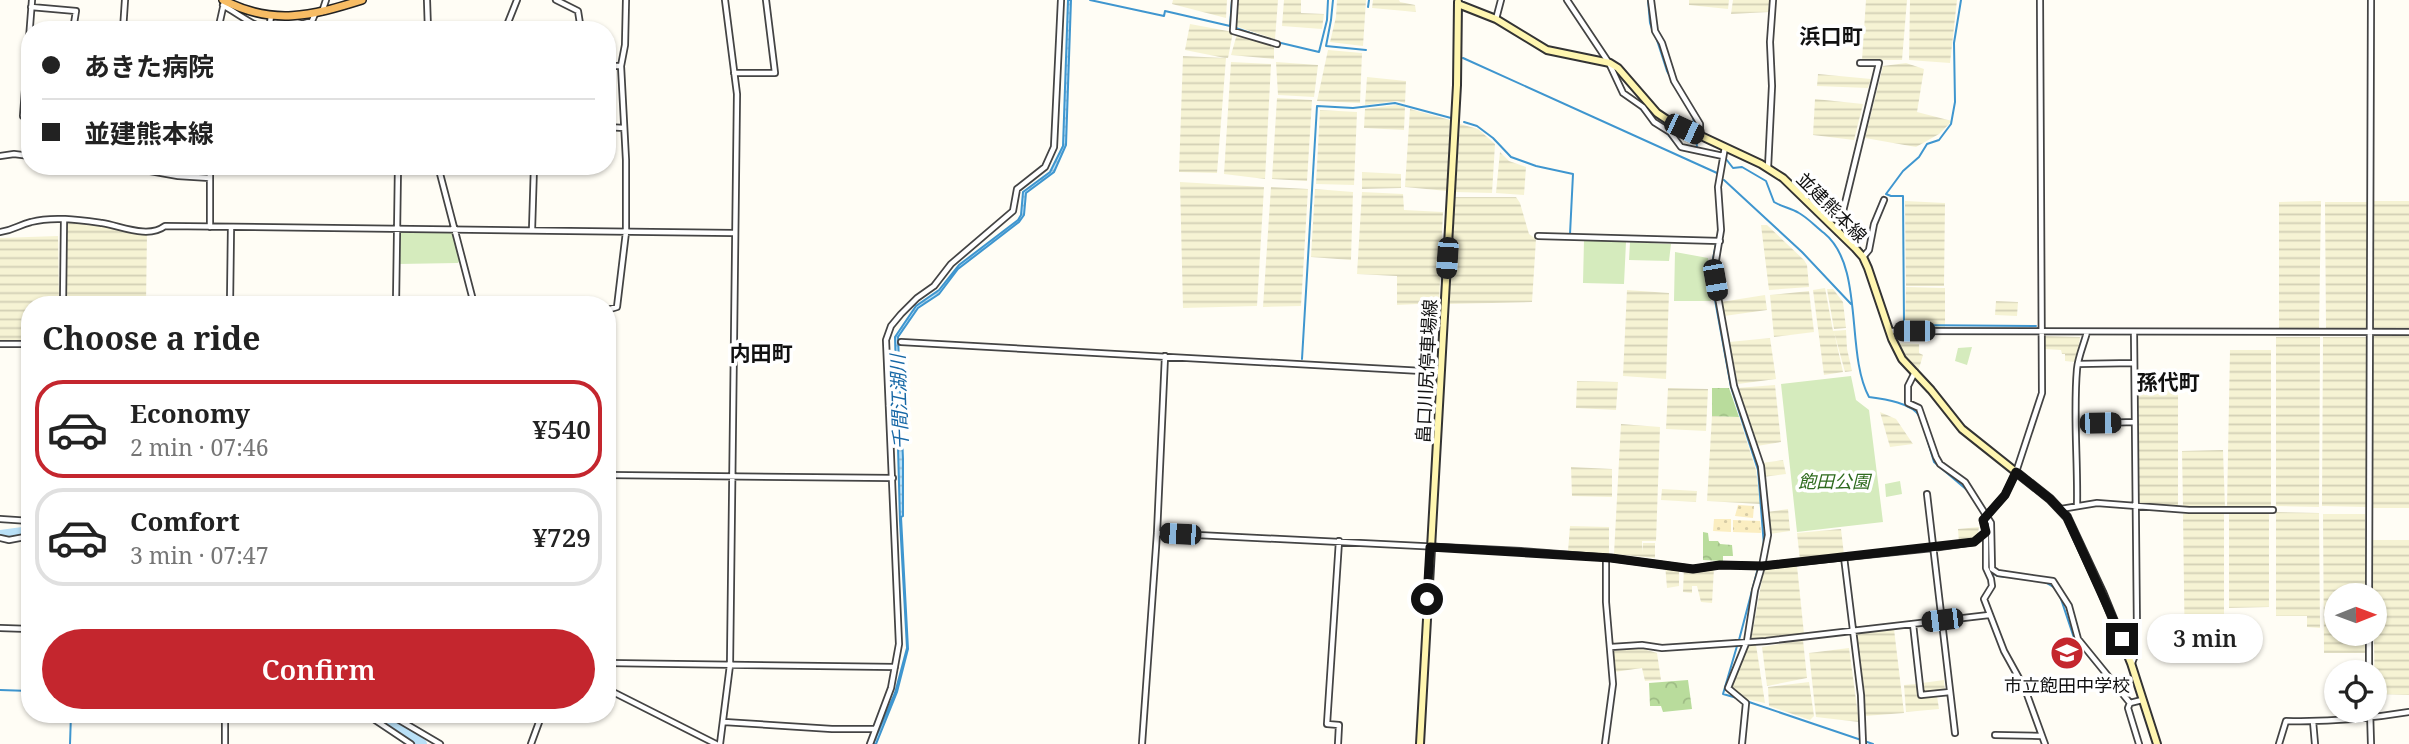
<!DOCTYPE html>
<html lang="en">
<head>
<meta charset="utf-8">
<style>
  :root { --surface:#fff; --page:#f2f2f2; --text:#222; --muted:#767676; --line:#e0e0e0; --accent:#c4262e }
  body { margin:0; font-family:"Noto Serif","Noto Sans JP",serif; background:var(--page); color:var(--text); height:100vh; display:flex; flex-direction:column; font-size:26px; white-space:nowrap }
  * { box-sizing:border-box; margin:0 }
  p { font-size:23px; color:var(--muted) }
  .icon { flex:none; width:38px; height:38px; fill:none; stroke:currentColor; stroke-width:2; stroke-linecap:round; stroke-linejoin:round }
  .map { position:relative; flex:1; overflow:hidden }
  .sheet { position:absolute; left:21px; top:296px; width:595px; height:427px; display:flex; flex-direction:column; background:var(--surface); border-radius:28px; box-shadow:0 2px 5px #0004 }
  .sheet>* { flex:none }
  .top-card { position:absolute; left:21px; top:21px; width:595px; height:154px; border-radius:28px; box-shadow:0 2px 5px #0004; display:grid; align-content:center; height:154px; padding:0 21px; background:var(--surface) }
  .needle { width:46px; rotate:89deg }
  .controls { position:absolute; left:2324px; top:583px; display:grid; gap:14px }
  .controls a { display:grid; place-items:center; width:63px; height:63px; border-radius:50%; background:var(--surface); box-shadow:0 2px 5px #0004; font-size:35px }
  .end { position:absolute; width:32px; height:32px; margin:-16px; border:9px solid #111; background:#fff; box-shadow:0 0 0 4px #fff }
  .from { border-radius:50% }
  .bubble { position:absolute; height:49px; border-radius:24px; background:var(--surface); box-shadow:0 2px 5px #0004; font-size:23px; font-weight:600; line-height:49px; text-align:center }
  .car { position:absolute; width:21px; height:42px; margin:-21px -10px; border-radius:9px; box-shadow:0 0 5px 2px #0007; background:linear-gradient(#222 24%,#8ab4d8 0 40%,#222 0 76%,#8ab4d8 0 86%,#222 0) }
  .top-card b { display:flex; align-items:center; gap:24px; height:66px; font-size:26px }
  .top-card b+b { border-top:2px solid var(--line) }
  .top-card i { width:18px; height:18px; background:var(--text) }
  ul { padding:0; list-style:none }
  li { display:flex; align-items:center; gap:21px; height:98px; margin:0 14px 10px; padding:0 7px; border:4px solid var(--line); border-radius:28px }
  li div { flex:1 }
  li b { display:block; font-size:26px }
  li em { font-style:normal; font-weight:600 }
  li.active { border-color:var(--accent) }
  li>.icon { width:63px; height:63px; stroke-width:1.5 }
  h2 { padding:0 21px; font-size:32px; line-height:84px }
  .action { display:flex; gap:14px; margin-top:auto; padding:14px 21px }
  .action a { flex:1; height:80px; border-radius:42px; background:var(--accent); color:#fff; font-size:28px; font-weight:600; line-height:80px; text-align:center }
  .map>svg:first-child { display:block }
</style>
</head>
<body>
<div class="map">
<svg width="2409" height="744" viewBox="0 0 2409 744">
  <defs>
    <pattern id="farmland-rules" width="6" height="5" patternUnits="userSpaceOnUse" patternTransform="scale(1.75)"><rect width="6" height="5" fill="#f6f3d4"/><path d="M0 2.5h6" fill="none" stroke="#d2cfb5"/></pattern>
    <pattern id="forest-crowns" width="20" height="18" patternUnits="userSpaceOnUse" patternTransform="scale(1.75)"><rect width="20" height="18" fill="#b9dc9c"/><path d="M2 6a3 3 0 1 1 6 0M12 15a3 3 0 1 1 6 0" fill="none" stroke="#9ebc85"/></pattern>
    <pattern id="sand-dots" width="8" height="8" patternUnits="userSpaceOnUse" patternTransform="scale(1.75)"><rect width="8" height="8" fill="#fbeec1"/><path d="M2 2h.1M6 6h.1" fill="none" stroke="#d6cba5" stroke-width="1.8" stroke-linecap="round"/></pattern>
    <pattern id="water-rules" width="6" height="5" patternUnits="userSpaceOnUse" patternTransform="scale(1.75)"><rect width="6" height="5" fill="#b9e0f7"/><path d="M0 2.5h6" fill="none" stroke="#9ebfd3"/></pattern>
  </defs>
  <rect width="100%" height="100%" fill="#fffdf5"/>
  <path fill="url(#farmland-rules)" d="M1173 0H1227L1226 18 1172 4Z
    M1237 0H1278L1275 39 1235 26Z
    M1284 0H1301V13L1324 14 1322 29 1282 26Z
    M1337 0H1366L1363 46 1330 42 1336 17Z
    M1373 0H1399L1400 2 1415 5 1416 12 1372 8Z
    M1689 0H1729L1728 9 1689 5Z
    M1733 0H1769V12L1731 14Z
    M1866 0H1907L1902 60H1862Z
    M1910 0H1957L1950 63 1909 60Z
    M1190 24 1233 32 1228 58H1226L1217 173 1179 172 1183 56 1225 58 1185 50Z
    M1237 34 1274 46V59L1231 55Z
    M1328 50 1362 53 1360 103 1317 101Z
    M1231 62 1271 64 1265 179 1224 174Z
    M1276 62 1318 65 1314 97 1278 95Z
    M1906 63 1924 69 1917 112 1952 121 1939 134 1916 147 1865 138 1883 66Z
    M1818 74 1871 79 1868 88 1817 86Z
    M1367 77 1406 81 1405 103 1397 101 1365 105Z
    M1277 98 1312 100 1307 181 1272 179Z
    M1815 99 1863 104 1854 140 1813 135Z
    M1397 105 1405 107 1404 130 1364 128 1365 109Z
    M1410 109 1450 120 1447 191 1405 187Z
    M1320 110 1357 112 1354 185 1316 184Z
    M1460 124 1478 129 1495 144 1492 193 1455 192Z
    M1500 152 1509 161 1526 167 1524 195 1496 193Z
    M1362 172 1401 174V188L1362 189Z
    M1180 182 1264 187 1257 306 1183 308Z
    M1271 187 1308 189 1301 306 1263 307Z
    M1315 189 1353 192 1351 260 1311 257Z
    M1362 192 1403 194 1404 210 1443 212 1439 303 1397 305V276L1357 274Z
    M1454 197H1516L1520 203 1529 234 1536 239 1532 302 1446 304Z
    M1905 201 1945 203 1944 286H1906Z
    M2321 201 2319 329 2279 328V202Z
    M2372 201H2409V329L2372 328Z
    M2325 202H2368L2366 329H2326Z
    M66 222 98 224 120 228 132 233 147 234 146 304H65Z
    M1761 225H1767L1804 260 1807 265 1809 287 1769 290Z
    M58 236 59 304H30V341H0V238Z
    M1906 287 1945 288V330L1905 329Z
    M1825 288 1833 331 1846 330 1847 349 1852 371 1845 372 1834 332 1843 372 1824 375 1813 290Z
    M1827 289H1833L1843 302 1846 328 1834 329Z
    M1627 290 1669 293 1666 379 1623 376Z
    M1809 291 1814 332 1774 337 1770 295Z
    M1765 295 1767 310 1724 316 1721 302Z
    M1996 301 2018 302 2017 316 1995 315Z
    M2373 335H2409V508H2372Z
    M2044 336 2080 337 2077 362 2065 361V354H2062L2061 350 2044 349Z
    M2276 337H2320L2319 507 2276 506Z
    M2323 337H2366V507L2322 506Z
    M1770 338 1776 379 1738 384 1729 342Z
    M1897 343 1919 344V353L1923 355 1918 372 1904 357Z
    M2230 350H2271V508L2227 507Z
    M2137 378 2178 379V506L2137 504Z
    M1577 381 1618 382 1616 410 1576 408Z
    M1775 385 1781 442 1757 446 1737 388Z
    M1668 388 1708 389 1706 431 1666 429Z
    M1880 412 1896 419 1913 444 1890 447Z
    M1712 416 1739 417 1756 470 1760 504 1707 501Z
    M1621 424 1660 427 1656 541H1642V553L1643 543H1655V558L1614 554Z
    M2223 450 2225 508 2183 507 2182 451Z
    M1783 460 1786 474 1763 477 1762 463Z
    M1571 467 1612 469V497L1572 496Z
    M1662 489 1697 491 1696 502 1661 500Z
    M1788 509 1790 531 1769 534 1767 512Z
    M2276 512 2319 513 2320 628 2307 627V616H2276Z
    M2224 513V615L2211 623V641L2196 661H2185L2183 514Z
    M2269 513V607L2229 608V514Z
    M2323 514H2365L2366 595H2336V634H2367V653H2324Z
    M1570 526 1609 527V555L1568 551Z
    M1979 527 1978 534 1975 540 1959 543 1958 529Z
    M1841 529 1844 555 1800 560 1797 533Z
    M2372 540H2409V695L2375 694Z
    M1665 564 1679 565V586L1667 588Z
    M1684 565 1714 568 1712 603 1701 602 1697 586H1692V593L1683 592Z
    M1797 566 1804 634 1751 640 1764 569Z
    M1894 629 1904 713 1865 716 1855 634Z
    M1803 640 1807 678 1767 686 1762 647Z
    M1748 645H1756L1765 703 1746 699 1731 689Z
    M1640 648 1657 653 1661 680 1645 681 1642 668 1614 672 1612 651Z
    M1849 648 1859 722 1816 717 1809 653Z
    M1944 680 1945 690 1923 693 1922 683Z
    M1809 682 1814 716 1810 720 1769 706 1768 687Z
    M1916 684 1919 698 1937 696 1939 709 1906 712 1904 685Z"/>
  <path fill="#d5ebbd" d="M399 230 452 231 460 260 458 263 398 264Z
    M1584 240 1626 242 1624 284 1583 283Z
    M1630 242 1671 244 1669 261 1629 260Z
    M1675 252 1708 258 1711 301H1674Z
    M1972 347 1967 365 1955 361 1958 348Z
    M1851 376 1856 400 1869 410 1883 522 1797 532 1781 384Z
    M1900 481 1902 494 1886 497 1885 484Z"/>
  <path fill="url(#forest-crowns)" d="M1712 388H1729L1739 417 1712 416Z
    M1703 532 1708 533 1709 541H1718L1720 544 1732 545 1733 556H1723V561L1703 560Z
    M1688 680 1692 709 1663 712 1661 706H1650L1649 683Z"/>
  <path fill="url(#sand-dots)" d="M1738 505 1754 506 1753 518 1735 516Z
    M1714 519H1731V532L1713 531Z
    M1733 520 1760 521 1761 533 1733 532Z"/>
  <path fill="url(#water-rules)" stroke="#3f96cf" stroke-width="2" d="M1068 0H1071L1066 145 1054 172 1026 193 1024 215 1019 222 958 269 939 294 918 308 898 337 903 459V516L901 517 908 649 897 692 876 744H873L895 693 907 648 900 521 895 337 916 306 939 290 959 265 1018 220 1021 215 1023 192 1050 172 1063 146Z"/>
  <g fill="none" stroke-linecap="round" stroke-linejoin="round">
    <path stroke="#3f96cf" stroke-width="2" d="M1090 0 1164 16 1165 11 1230 26 1274 41
      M1333 0 1331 20 1326 46 1366 50
      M1648 0 1650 23 1652 29
      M1961 0 1954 43 1955 102 1951 124 1939 140 1927 144 1919 157 1903 171 1886 194 1891 196H1903L1904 325 2036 326
      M1368 7 1369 0
      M1230 26 1232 0
      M1656 37 1667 71 1686 105
      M1281 43 1319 52 1327 20 1328 0
      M1463 58 1717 173
      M1623 96 1633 103
      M1640 108 1648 117
      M1693 116 1695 131
      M1464 122 1477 126 1493 138 1511 157 1536 166 1573 174 1570 234
      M1653 124 1667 133 1680 149 1700 153
      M1696 136 1697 148
      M1719 157 1726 159 1733 168 1742 167 1766 181 1774 202C1782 207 1791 208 1799 213 1808 218 1816 227 1824 233 1865 266 1845 353 1869 397 1884 399 1913 403 1920 417
      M1724 180 1802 252 1851 304
      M1716 244 1712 264 1715 300 1731 387 1758 470 1764 546
      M1302 359 1317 106 1353 108 1395 103 1451 118
      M1925 432 1934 462 1967 490
      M1972 497 1979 507
      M1988 558 1992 573 1998 576 2009 577
      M2045 582 2055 588
      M2060 596 2074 638 2095 664
      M1739 640 1758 568
      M0 690 30 691
      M1737 698 1723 694 1737 646
      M1749 702 1873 744
      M2130 706 2141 744
      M70 744 71 714"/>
    <path stroke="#b9e0f7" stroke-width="10" d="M0 535 30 531
      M377 714 422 744"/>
    <defs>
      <path id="minor" d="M427 0 428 30
        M556 0 578 11 581 30
        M1235 0 1233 31 1277 44
        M1567 0 1609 63 1623 93 1643 107 1654 122 1670 132 1681 147 1723 156
        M1651 0 1655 31 1662 43 1674 81 1700 124V136
        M2040 0 2042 393 2016 472 2005 495 1983 520 1986 532V568L1991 579 1992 586 1984 599 2004 651 2025 689 2045 744
        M223 5C264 31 264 35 312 21L315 14
        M31 7 76 11 73 30
        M322 12 326 0
        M1496 19 1501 0
        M123 30 125 0
        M218 30 224 3
        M269 30 271 16
        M505 30 517 0
        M607 66H621
        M734 73H775L766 0
        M30 116H23L32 0
        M607 127 624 128
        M1725 147 1718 187 1721 230 1715 266V280L1734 386 1761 466 1768 535 1762 566 1755 590 1747 641 1728 688 1746 703 1742 744
        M0 156 14 154 30 156
        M122 166 178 176 210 178
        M438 166 474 304
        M1768 168 1772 86 1770 42 1773 0
        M210 227V166
        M532 230 534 166
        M0 232C15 230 18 225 31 222 53 216 80 220 102 223 121 226 148 239 165 226L734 233
        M1838 232 1879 63H1860
        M1538 236 1720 241
        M1863 257 1869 250 1874 224 1884 200
        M63 304 64 220
        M230 304 231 227
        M396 304 398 166
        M607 310 617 307 626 232V160L621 66 625 45 626 0
        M1889 331 2409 332
        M901 342 1440 372
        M0 344H30
        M2078 364 2134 363
        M1915 372 1908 386V403L1919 408 1936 457 1940 464 1965 482 1991 523 1992 569 1998 573 2053 581 2069 606 2078 639 2130 703 2142 700
        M2100 423 2135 422
        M607 475 893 478
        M1927 494 1955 733
        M2077 506C2078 460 2073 415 2077 369 2078 357 2084 344 2087 332
        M2061 509 2097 503 2189 510H2273
        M0 519 30 521
        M1157 533 1521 551 1611 558 1693 569 1720 565 1762 566 1933 548 1974 542 1986 532
        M0 538 9 540 30 536
        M1844 557 1861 695 1863 744
        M2369 595 2371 0
        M1913 624 1921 695 1950 692
        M0 628 30 629
        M2369 634V672
        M1611 647 1642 645 1662 648 1766 641 1989 615
        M607 663 895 667
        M2132 663 2134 658 2137 631 2134 332
        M607 689 716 744
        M2130 703 2128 708 2139 744
        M2370 710 2371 744
        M366 714 411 744
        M389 714 440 744
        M2313 721 2315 744
        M724 722 832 729H874
        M1995 735 2041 736
        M225 744V714
        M531 744 542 714
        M720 744 730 665 737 94 725 0
        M870 744 891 688 899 644 886 340 891 326 901 314 917 298 934 286 951 264 1013 211 1017 189 1045 167 1054 147 1061 0
        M1142 744 1157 533 1165 356
        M1338 744 1339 725 1327 724 1339 541
        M1605 744 1613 684 1606 602V558
        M2279 744 2286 721C2328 722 2367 719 2409 712"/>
      <path id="secondary" d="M1458 4 1496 19 1547 50 1610 63 1618 68 1657 113 1669 121 1761 164 1783 178 1855 248 1863 257 1868 268 1892 339 1902 359 1931 390 1962 429 2050 499 2067 517 2102 592 2131 663 2157 744
        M1420 744 1457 85 1458 2"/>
      <path id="trunk" d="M223 0C273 26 311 16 362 0"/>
    </defs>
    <use href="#minor" stroke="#444" stroke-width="8"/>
    <use href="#secondary" stroke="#333" stroke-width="10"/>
    <use href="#trunk" stroke="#222" stroke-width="10"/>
    <use href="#minor" stroke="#fff" stroke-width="4.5"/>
    <use href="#secondary" stroke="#fff6b0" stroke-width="6"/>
    <use href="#trunk" stroke="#f7bc64" stroke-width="7"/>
  </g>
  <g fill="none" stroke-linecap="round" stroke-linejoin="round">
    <path stroke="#111" stroke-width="9" d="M1427 599 1430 547 1611 558 1693 569 1720 565 1762 566 1974 542 1986 532 1983 520 2005 495 2016 472 2050 499 2067 517 2122 639"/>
  </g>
  <defs>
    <symbol id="school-disc" viewBox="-11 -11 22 22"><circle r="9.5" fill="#c4262e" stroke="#fff"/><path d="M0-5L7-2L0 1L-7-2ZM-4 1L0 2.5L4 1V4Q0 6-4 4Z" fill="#fff"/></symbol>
  </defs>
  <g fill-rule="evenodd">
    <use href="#school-disc" x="2048" y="634" width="38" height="38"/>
  </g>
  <g text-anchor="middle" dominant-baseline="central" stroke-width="7" stroke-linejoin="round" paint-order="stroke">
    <g font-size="18" fill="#111" stroke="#fff">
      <text transform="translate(1832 207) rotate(45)">並建熊本線</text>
      <text transform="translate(1426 371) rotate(-87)">畠口川尻停車場線</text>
    </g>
    <g font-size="18" font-style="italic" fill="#2f6b1f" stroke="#fff">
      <text x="1834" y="481">飽田公園</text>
    </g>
    <g font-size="18" fill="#111" stroke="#fff">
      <text x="2067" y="685">市立飽田中学校</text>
    </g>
    <g font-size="19" font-style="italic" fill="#1768a6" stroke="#fff">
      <text transform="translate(899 402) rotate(-92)">千間江湖川</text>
    </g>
    <g font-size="21" font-weight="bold" fill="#111" stroke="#fff">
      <text x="1831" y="36">浜口町</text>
      <text x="761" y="353">内田町</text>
      <text x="2168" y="382">孫代町</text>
    </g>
  </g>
</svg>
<div class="controls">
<a><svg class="needle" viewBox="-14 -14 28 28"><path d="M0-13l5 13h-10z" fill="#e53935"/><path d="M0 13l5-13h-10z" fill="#767676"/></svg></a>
<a><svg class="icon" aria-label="locate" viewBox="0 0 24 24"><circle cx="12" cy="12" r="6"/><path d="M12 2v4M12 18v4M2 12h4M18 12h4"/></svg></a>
</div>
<i class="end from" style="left:1427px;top:599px"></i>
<i class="end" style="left:2122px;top:639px"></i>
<div class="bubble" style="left:2147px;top:614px;width:116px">3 min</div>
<i class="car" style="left:1684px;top:129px;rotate:115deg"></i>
<i class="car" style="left:1447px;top:258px;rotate:184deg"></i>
<i class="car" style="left:1715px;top:280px;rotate:170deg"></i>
<i class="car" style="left:1914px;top:331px;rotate:270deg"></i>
<i class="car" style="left:2100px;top:423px;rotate:89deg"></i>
<i class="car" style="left:1180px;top:534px;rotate:273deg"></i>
<i class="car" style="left:1942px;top:620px;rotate:263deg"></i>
<div class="top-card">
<b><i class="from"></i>あきた病院</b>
<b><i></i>並建熊本線</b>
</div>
<section class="sheet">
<h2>Choose a ride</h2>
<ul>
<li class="active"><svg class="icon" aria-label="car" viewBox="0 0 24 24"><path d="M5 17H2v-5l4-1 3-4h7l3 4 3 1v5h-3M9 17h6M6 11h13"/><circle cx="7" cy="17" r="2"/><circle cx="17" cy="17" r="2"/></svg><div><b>Economy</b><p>2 min · 07:46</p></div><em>¥540</em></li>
<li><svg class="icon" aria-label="car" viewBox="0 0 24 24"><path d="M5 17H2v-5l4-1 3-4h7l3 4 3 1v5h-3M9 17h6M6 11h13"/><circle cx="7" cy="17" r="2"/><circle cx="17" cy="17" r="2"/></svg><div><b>Comfort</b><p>3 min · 07:47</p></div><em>¥729</em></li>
</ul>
<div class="action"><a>Confirm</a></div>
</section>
</div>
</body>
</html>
